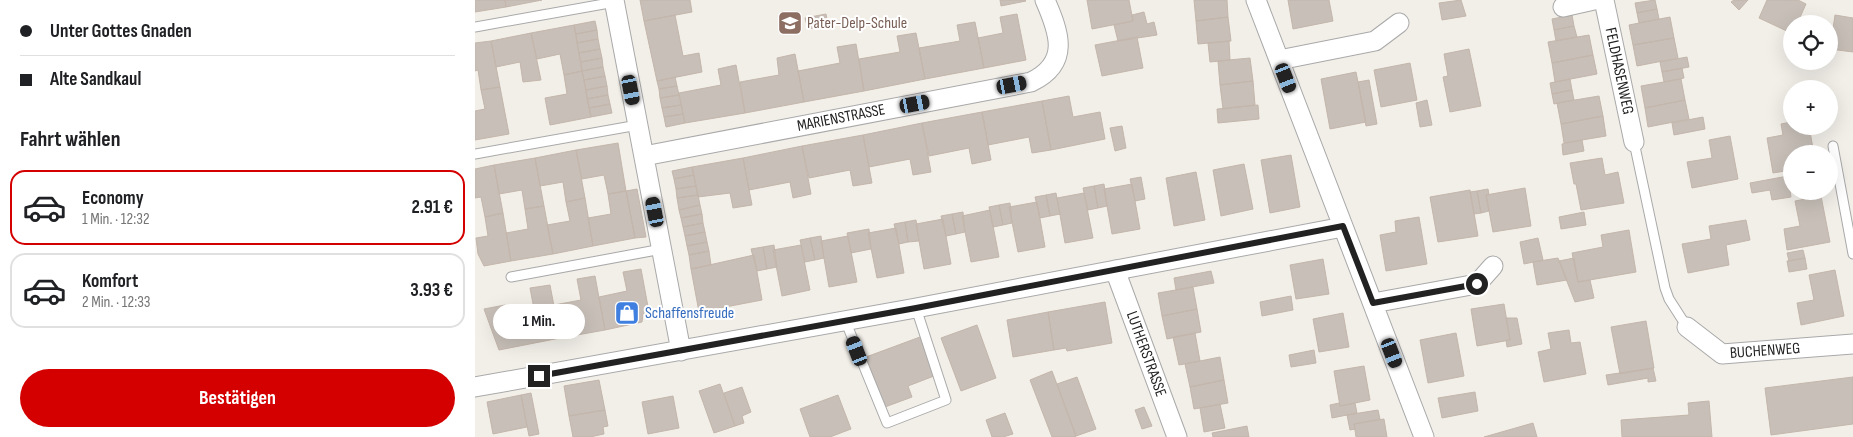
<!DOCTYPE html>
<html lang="de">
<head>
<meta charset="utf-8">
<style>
  :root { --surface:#fff; --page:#f2f2f2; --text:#202124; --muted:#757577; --line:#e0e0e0; --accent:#d40000 }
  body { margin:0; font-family:"Sofia Sans Condensed",sans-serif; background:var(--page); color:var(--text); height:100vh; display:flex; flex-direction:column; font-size:19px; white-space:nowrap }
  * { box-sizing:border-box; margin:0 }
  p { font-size:16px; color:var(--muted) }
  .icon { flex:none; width:28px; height:28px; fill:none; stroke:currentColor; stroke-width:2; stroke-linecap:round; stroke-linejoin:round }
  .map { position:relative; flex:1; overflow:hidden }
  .details { display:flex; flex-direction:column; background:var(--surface); width:475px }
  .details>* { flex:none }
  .guide { display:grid; align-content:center; height:110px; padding:0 20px; background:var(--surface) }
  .buttons { position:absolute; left:1308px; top:15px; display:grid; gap:10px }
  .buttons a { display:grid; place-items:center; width:55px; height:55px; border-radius:50%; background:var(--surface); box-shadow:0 5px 20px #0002; font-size:25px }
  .end { position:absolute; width:22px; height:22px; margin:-11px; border:6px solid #222; background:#fff; box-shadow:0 0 0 2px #fff }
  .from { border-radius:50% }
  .bubble { position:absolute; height:35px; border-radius:18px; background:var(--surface); box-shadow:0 5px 20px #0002; font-size:16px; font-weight:700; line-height:35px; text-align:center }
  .car { position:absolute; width:15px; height:30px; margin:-15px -8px; border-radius:6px; box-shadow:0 0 4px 1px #0007; background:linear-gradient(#222 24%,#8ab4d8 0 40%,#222 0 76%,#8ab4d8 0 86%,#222 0) }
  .guide b { display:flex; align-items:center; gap:18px; height:48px; font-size:19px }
  .guide b+b { border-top:1px solid var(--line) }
  .guide i { width:12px; height:12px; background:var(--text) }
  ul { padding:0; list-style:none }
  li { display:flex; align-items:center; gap:15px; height:75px; margin:0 10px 8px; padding:0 10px; border:2px solid var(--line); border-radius:15px }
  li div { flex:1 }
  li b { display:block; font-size:19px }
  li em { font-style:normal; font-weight:700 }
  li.selected { border-color:var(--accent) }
  li>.icon { width:45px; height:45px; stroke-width:1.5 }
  h2 { padding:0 20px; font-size:22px; line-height:60px }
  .primary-button { display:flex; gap:10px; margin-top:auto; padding:10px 20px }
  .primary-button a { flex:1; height:58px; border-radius:30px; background:var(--accent); color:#fff; font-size:20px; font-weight:700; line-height:58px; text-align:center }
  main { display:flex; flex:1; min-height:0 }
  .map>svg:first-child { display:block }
</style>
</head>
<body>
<main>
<section class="details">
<div class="guide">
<b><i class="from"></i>Unter Gottes Gnaden</b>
<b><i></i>Alte Sandkaul</b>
</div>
<h2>Fahrt wählen</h2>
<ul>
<li class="selected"><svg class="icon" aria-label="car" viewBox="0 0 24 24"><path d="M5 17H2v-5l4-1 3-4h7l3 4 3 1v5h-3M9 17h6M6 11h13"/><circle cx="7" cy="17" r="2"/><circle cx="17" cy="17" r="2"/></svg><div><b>Economy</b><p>1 Min. · 12:32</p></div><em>2.91 €</em></li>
<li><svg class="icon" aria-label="car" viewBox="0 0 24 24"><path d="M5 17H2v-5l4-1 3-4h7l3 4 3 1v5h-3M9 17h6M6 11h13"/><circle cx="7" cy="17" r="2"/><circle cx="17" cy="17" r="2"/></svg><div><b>Komfort</b><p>2 Min. · 12:33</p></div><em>3.93 €</em></li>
</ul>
<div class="primary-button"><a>Bestätigen</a></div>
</section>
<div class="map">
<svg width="1378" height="437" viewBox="0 0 1378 437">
  <rect width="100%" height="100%" fill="#f2efe9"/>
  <path fill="#c7bfb8" stroke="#c4b6ab" d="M0 0H30L31 7 0 12Z
    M30 0H67L31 7Z
    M165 0H215L217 12 169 21Z
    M525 0H550L551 1 526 6Z
    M612 0H654L658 21 617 29Z
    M719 0H752L753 17 721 21Z
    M813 0H854L858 21 818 29Z
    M986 0 991 16 967 20 964 3Z
    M1180 0 1182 9 1162 13 1160 3Z
    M1259 0H1273L1264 10 1256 2Z
    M1292 0H1323L1331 4 1322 24H1316V33L1284 18Z
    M1182 9 1184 19 1164 23 1162 13Z
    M669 12 672 24 679 22 682 35 643 41 639 25 658 21 657 15Z
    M351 14 353 25 333 29 330 18Z
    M542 14 551 60 509 68 503 38 528 33 525 17Z
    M200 15 208 56 224 53 227 72 182 81 169 21Z
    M1097 15 1099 26 1079 30 1077 19Z
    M1360 15 1378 18V52L1355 49Z
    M753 17 756 41 723 44 721 21Z
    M1195 17 1199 38 1158 45 1154 25Z
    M120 21 122 30 101 34 99 25Z
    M500 22 509 68 450 79 444 48 485 41 482 25Z
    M99 25 107 71 89 75 85 54 62 59 56 33Z
    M1099 26 1102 37 1081 41 1079 30Z
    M122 30 123 39 102 43 101 34Z
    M56 33 66 80 48 82 45 62 21 67 16 41Z
    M441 33 450 79 389 91 384 59 425 52 422 36Z
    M1114 35 1118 55 1077 63 1073 42Z
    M662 37 668 68 627 76 620 45Z
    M1199 38 1203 58 1162 66 1158 45Z
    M123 39 125 49 104 53 102 43Z
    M16 41 25 87 6 90 3 70 0 71V43Z
    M754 41 755 60 735 62 733 43Z
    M381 44 389 91 329 102 323 71 365 63 362 47Z
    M125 49 127 58 106 62 104 53Z
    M994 49 1006 106 975 112 968 77 973 76 969 54Z
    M320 54 329 102 270 113 265 82 304 75 302 58Z
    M1118 55 1122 74 1080 82 1077 63Z
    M1212 57 1214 67 1187 72 1185 62Z
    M127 58 128 67 107 71 106 62Z
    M775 58 778 81 745 85 743 61Z
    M935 63 942 100 906 107 899 70Z
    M261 65 270 113 210 123 204 93 246 85 243 69Z
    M128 67 130 76 109 80 107 71Z
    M1207 68 1209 78 1189 82 1187 72Z
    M107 71 116 117 75 125 70 98 92 94 89 75Z
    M881 72 891 122 855 129 846 79Z
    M130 76 132 86 111 90 109 80Z
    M200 77 202 86 184 89 182 81Z
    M1095 79 1097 90 1077 94 1075 83Z
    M1206 79 1210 100 1170 108 1166 86Z
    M894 80 902 124 891 126 883 82Z
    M778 81 780 105 748 109 745 85Z
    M132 86 133 95 112 99 111 90Z
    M202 86 204 95 185 98 184 89Z
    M25 87 34 134 0 140V111L10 109 6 90Z
    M1097 90 1099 100 1079 104 1077 94Z
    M133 95 135 104 114 108 112 99Z
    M204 95 206 105 187 108 185 98Z
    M594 96 598 117 625 112 630 139 576 150 567 101Z
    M1124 96 1128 116 1086 124 1082 103Z
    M952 100 957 125 945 127 941 103Z
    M1210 100 1214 119 1173 127 1170 108Z
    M567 101 576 150 557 153 554 137 513 145 507 112Z
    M135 104 137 113 116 117 114 108Z
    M206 105 208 114 189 117 187 108Z
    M783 105 784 119 743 123 742 109Z
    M507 112 516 160 497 164 494 148 454 156 447 123Z
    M208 114 210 123 191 127 189 117Z
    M1128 116 1131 136 1089 143 1086 124Z
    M1228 117 1230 129 1199 135 1197 123Z
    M1316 122V126H1334L1339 154H1316V170L1298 173 1292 138 1308 135 1306 124Z
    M447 123 456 172 438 175 435 159 394 167 388 135Z
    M647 126 651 148 640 151 635 128Z
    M388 135 397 183 378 186 375 170 334 178 327 146Z
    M1255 136 1263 179 1217 188 1212 162 1237 158 1234 140Z
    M1107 140 1109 151 1088 155 1087 144Z
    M143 143 151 191 133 194 129 175 107 179 101 150Z
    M327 146 336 194 318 198 315 182 274 190 268 158Z
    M101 150 110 198 91 202 88 182 65 186 60 158Z
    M816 155 825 207 795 213 786 160Z
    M60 158 69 206 50 209 47 190 24 194 19 165Z
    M268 158 277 205 258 208 255 193 223 197 217 167Z
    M1127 158 1130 175 1143 172 1149 203 1106 210 1101 184H1099L1095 163Z
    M769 164 778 209 746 216 738 170Z
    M19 165 28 213 10 217 6 197 0 198V169Z
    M217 167 219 175 199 179 197 171Z
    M721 172 730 220 699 226 691 178Z
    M219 175 221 186 201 189 199 179Z
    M1313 176 1316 197 1297 200 1295 190 1277 193 1275 183Z
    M666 177 670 199 660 201 655 179Z
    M629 184 632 206 623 208 619 186Z
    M657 184 665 229 637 234 629 189Z
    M221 186 223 195 202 198 201 189Z
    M619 186 623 208 613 210 608 188Z
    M1050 188 1056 226 1018 232 1011 195Z
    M162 189 171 237 160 238 151 191Z
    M1013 189 1014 195H1011L1014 211 1006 213 1002 191Z
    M995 190 1003 236 963 242 955 197Z
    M151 191 160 238 118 246 113 218 136 214 133 194Z
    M1002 191 1006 213 999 214 995 192Z
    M581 193 585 214 575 216 571 195Z
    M609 193 618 238 590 243 582 198Z
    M223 195 225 205 204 210 202 198Z
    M571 195 575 216 565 218 560 197Z
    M1346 196 1355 242 1312 250 1309 229 1325 226 1320 201Z
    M110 198 118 246 78 254 72 225 95 221 91 202Z
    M562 202 570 247 543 252 534 207Z
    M535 203 537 223 528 225 524 205Z
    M225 205 227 214 206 218 204 210Z
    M524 205 528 225 518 227 514 207Z
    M69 206 78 254 36 261 31 233 53 229 50 209Z
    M515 210 524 257 496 262 487 216Z
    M488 212 490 232 481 234 477 214Z
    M1109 212 1111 225 1086 229 1084 217Z
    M28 213 36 261 9 266 3 254 1 238 13 236 10 217Z
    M227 214 228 223 208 227 206 218Z
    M477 214 481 234 471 236 466 216Z
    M944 217 952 264 911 271 905 235 921 232 920 221Z
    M468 219 476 264 449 269 441 224Z
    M441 220 444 241 433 242 430 222Z
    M1271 220 1275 240 1251 245 1254 265 1213 273 1207 244 1236 239 1234 226Z
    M430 222 433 242 424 244 419 224Z
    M228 223 230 232 210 236 208 227Z
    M421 228 429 273 402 278 393 233Z
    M394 229 396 249 376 253 372 233Z
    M1154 230 1161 272 1103 282 1097 253 1128 247 1126 235Z
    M230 232 232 242 212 246 210 236Z
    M346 236 349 258 340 260 335 238Z
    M373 236 382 282 354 287 346 241Z
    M335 238 340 260 330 262 325 240Z
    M1063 238 1068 260 1049 264 1045 242Z
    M232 242 234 251 214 255 212 246Z
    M299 245 302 267 292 269 288 247Z
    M326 245 335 290 307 296 298 250Z
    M288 247 292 269 282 271 276 249Z
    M1328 250 1330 258 1314 261 1312 253Z
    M234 251 236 265 216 269 214 255Z
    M279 255 287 300 224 312 216 269Z
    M1083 258 1092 280 1062 285 1058 262Z
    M1099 258 1103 282 1115 280 1119 298 1100 302 1084 261Z
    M1330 258 1332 269 1314 272 1312 261Z
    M848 259 854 294 821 299 815 265Z
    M166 269 174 312 168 314 167 322 130 330 124 297 152 291 148 272Z
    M1360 270 1369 316 1326 325 1322 303 1339 300 1334 275Z
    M736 271 739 283 701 290 699 278Z
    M120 276 130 330 85 338 79 305 106 300 102 279Z
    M75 285 85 338 24 350 9 309 30 305 32 314 59 309 55 288Z
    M718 287 722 309 687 316 683 293Z
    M816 296 818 310 787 316 785 302Z
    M630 302 637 343 592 351 591 348 579 350 573 312Z
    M1029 304 1035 340 1002 346 996 309Z
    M722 309 726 332 692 339 687 316Z
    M573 312 579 350 538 357 532 320Z
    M868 313 874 347 844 352 838 319Z
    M1031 318H1042L1047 344 1032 347 1031 340H1035Z
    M1171 321 1179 368 1145 374 1136 327Z
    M502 325 521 378 486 391 466 338Z
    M1094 330 1096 343 1105 342 1111 374 1069 382 1063 352 1076 349 1073 333Z
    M720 333 725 361 704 365 698 337Z
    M981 333 989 376 953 383 945 340Z
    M445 337 459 376 433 386 437 397 410 407 391 357Z
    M839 350 841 363 816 367 814 355Z
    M745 357 749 380 715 387 710 364Z
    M889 366 895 400 865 406 859 371Z
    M1178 368 1181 381 1173 382V378L1133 385 1131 375Z
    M577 371 601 436 600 437H577L555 380Z
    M602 377 621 429 601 436 582 384Z
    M1378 377V424L1296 435 1290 388Z
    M124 380 130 410 94 416 89 386Z
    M749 380 753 403 719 409 715 387Z
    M245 384 260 426 239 433 224 391Z
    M267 387 276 412 267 416 269 423 260 426 249 393Z
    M1000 392 1003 411 967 418 963 398Z
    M56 393 64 434 54 436 46 395Z
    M46 395 52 427 18 434 12 402Z
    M363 395 376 429 355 437H335L325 409Z
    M198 396 204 428 173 434 167 402Z
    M1234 401 1237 437H1147L1146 420 1214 415 1213 403Z
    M864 403 865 406 880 403 882 413 857 418 855 405Z
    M745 404 750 428 729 432 725 408Z
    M669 407 677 426 667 429 660 410Z
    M130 410 133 426 128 427 129 434 115 437H98L94 416Z
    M903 410 905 419 879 424 880 429 875 430 872 415Z
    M530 413 538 434 528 437H517L511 420Z
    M909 419 912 437H881L879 424Z
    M1058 423 1062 437H1009Z
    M772 426 774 437H738L737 433Z"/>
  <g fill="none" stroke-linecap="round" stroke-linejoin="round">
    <defs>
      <path id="lane" d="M0 27 140 2
        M1159 142 1190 288 1194 299 1212 327
        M1358 146 1378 254
        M0 154 163 125
        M36 277 187 249
        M370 320 412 423 471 400 441 308"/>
      <path id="street" d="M139 0 206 351
        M781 0 949 437
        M1129 0 1159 142
        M1088 7 1119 0
        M804 60 900 41 924 23
        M169 156 556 82C596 63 584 32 570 0
        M640 270 702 437
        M898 303 1002 284 1018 266
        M1212 327 1247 354 1378 344
        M0 387 441 308 868 227"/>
    </defs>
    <use href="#lane" stroke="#a9a9a9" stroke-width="11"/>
    <use href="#street" stroke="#a9a9a9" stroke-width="21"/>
    <use href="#lane" stroke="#fff" stroke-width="9"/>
    <use href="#street" stroke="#fff" stroke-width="19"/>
  </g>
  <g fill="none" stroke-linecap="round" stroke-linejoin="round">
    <path stroke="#222" stroke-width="6" d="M64 376 441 308 868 226 898 303 1002 284"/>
  </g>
  <defs>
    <symbol id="school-square" viewBox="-11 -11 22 22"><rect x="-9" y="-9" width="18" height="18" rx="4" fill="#8d6e63" stroke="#fff"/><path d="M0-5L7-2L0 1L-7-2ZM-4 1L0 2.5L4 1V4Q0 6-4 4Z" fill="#fff"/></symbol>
    <symbol id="shop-square" viewBox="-11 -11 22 22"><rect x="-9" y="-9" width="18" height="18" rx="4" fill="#3f7fe0" stroke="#fff"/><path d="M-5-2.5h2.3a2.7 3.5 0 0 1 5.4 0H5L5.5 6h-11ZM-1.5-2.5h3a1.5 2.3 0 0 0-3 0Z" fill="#fff"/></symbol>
  </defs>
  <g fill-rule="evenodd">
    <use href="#school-square" x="301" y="9" width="28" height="28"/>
    <use href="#shop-square" x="138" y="299" width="28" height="28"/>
  </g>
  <g text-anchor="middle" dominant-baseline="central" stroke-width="4" stroke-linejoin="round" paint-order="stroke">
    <g font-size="16" fill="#785e54" stroke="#fff" text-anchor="start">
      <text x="332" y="23">Pater-Delp-Schule</text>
    </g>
    <g font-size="16" fill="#222" stroke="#fff">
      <text transform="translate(1144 71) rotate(78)">FELDHASENWEG</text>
      <text transform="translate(366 118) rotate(-11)">MARIENSTRASSE</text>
      <text transform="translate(1290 351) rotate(-4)">BUCHENWEG</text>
      <text transform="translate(671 354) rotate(70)">LUTHERSTRASSE</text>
    </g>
    <g font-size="16" fill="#366cbe" stroke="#fff" text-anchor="start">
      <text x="170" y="313">Schaffensfreude</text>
    </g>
  </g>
</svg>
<div class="buttons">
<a><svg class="icon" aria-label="locate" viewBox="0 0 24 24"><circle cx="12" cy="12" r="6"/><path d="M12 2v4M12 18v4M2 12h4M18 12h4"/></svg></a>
<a>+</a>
<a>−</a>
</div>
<i class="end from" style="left:1002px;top:284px"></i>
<i class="end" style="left:64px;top:376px"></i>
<div class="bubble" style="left:18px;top:304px;width:92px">1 Min.</div>
<i class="car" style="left:811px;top:78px;rotate:159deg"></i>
<i class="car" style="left:537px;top:85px;rotate:79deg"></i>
<i class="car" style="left:156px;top:90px;rotate:169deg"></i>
<i class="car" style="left:440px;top:104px;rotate:79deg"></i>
<i class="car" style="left:180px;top:212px;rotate:349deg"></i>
<i class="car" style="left:382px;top:351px;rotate:339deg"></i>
<i class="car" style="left:917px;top:353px;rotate:159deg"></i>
</div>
</main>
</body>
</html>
